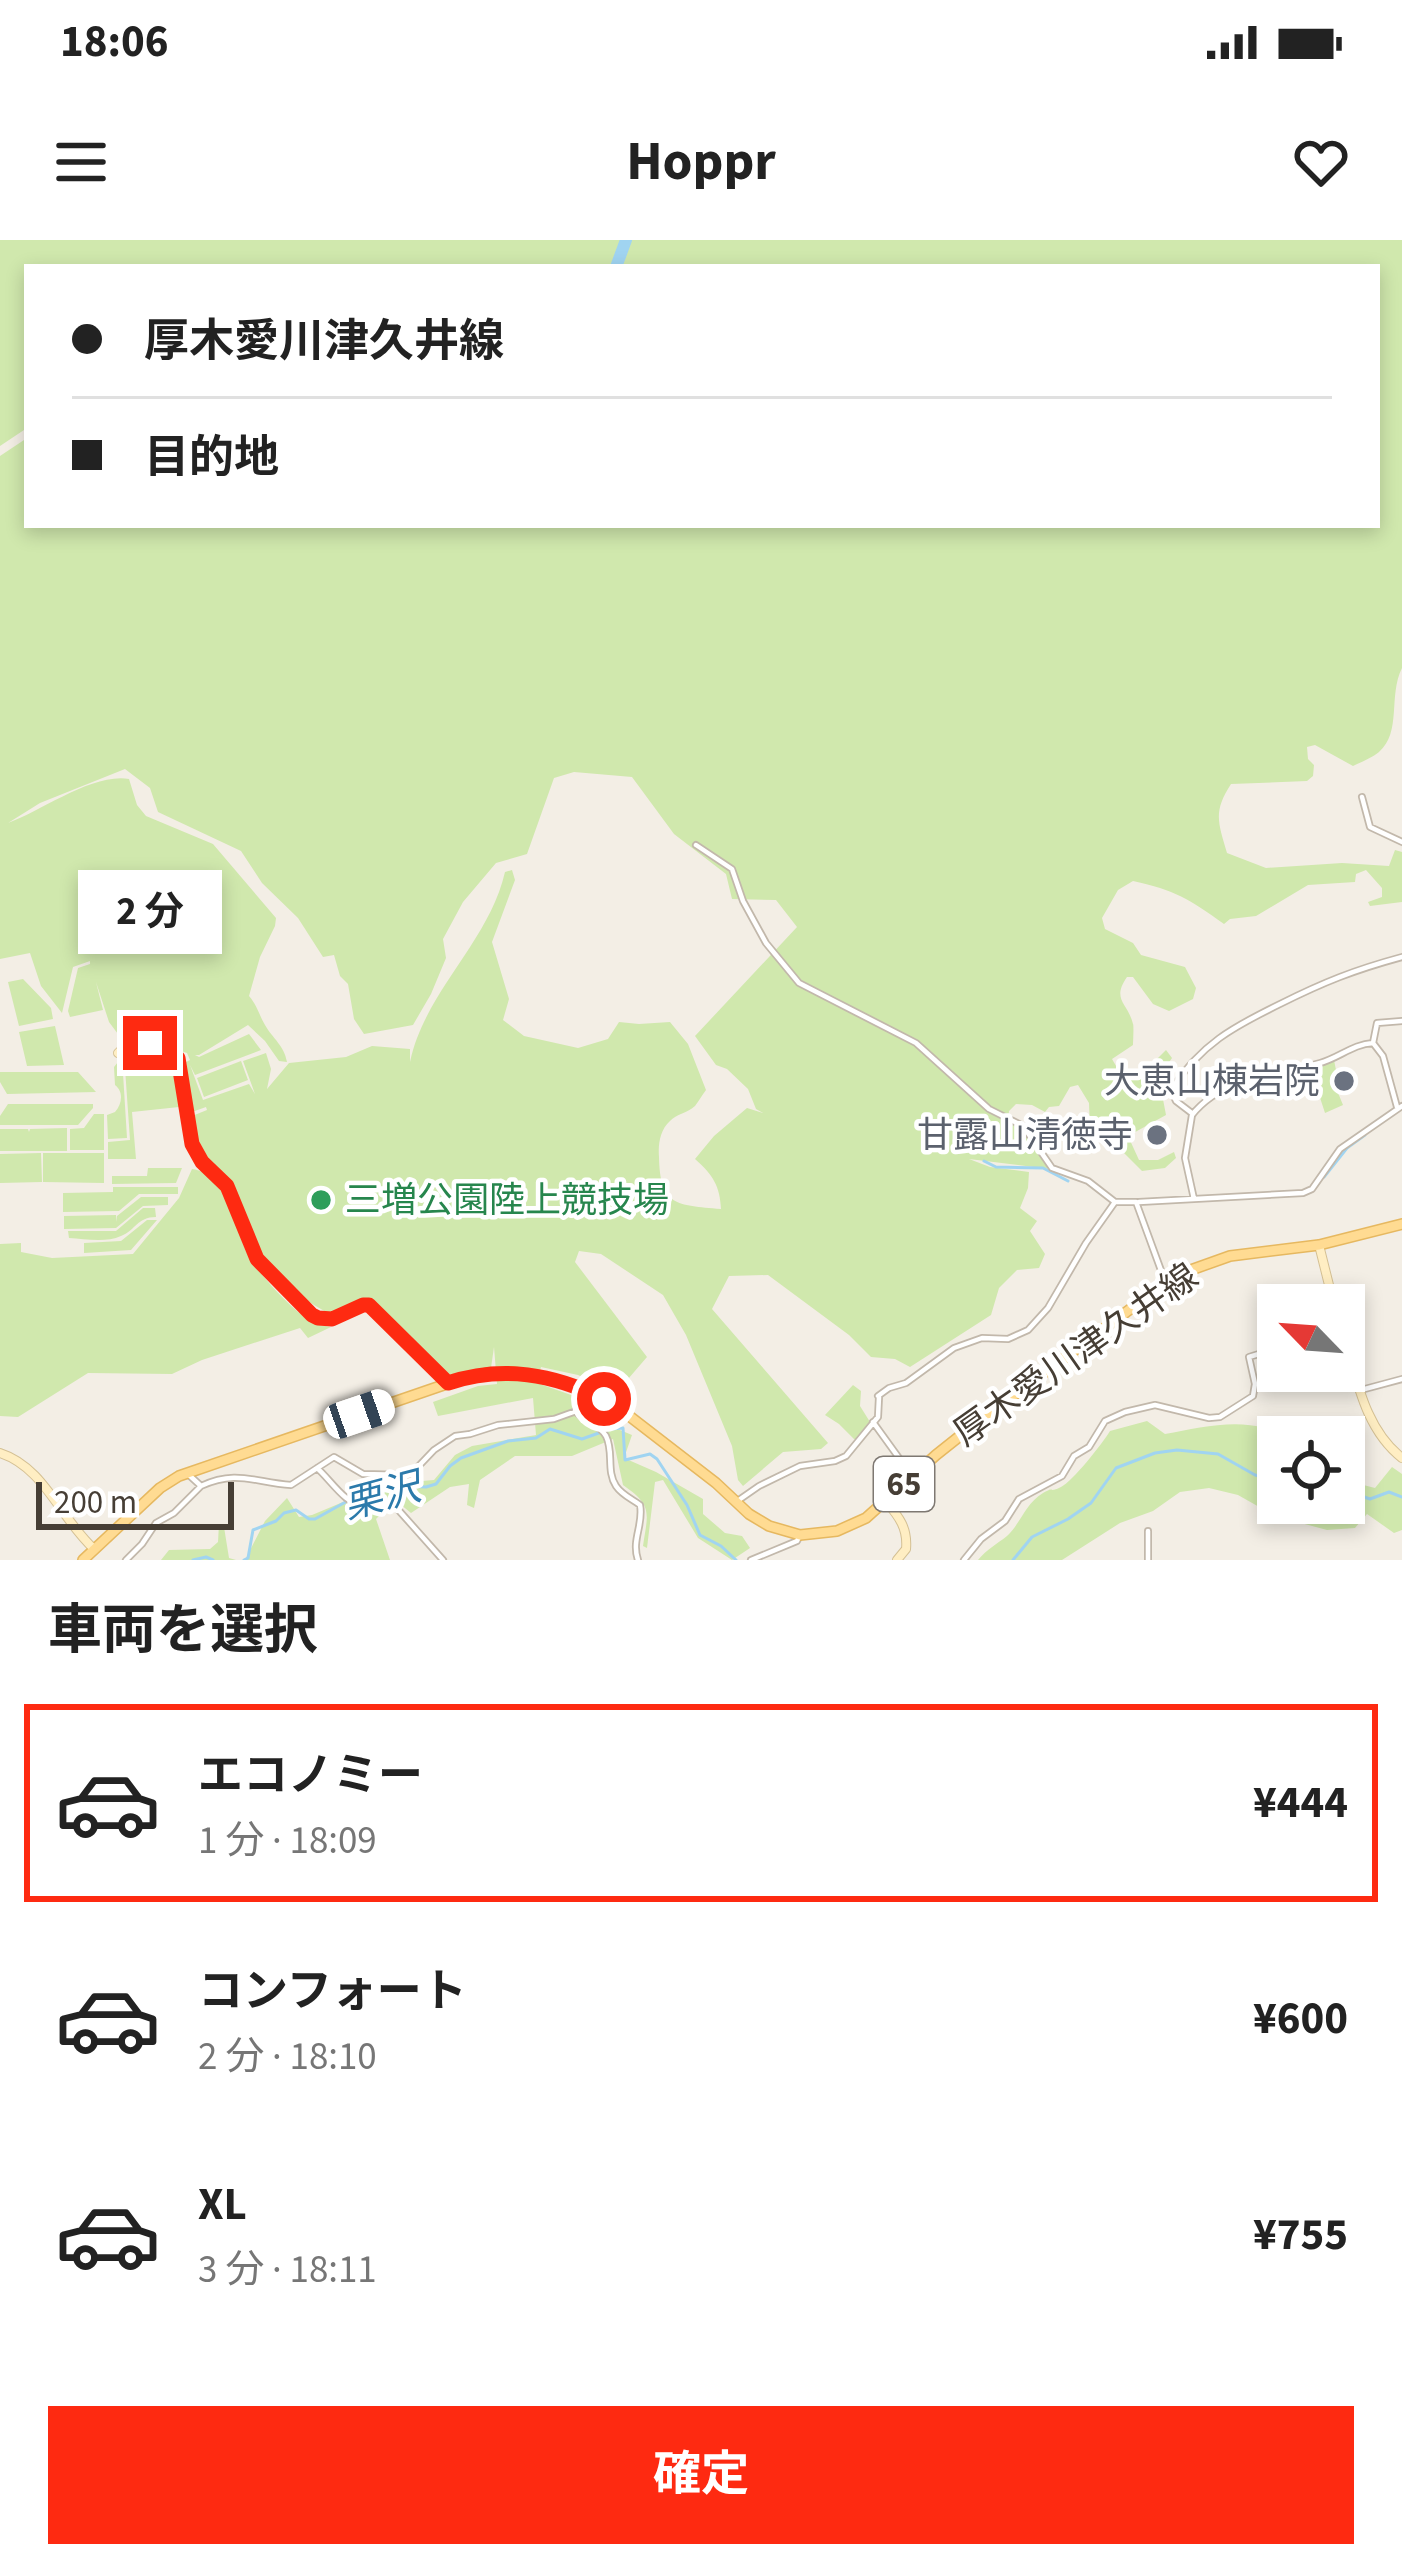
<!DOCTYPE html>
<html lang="ja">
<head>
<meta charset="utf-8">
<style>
  :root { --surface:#fff; --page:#f2f2f2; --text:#222; --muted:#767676; --line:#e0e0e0; --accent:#fe2a11 }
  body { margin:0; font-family:"Source Sans 3","Noto Sans JP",sans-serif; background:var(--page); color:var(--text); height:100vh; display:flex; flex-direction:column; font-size:45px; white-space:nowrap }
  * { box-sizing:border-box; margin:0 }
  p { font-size:39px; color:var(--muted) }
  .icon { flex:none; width:66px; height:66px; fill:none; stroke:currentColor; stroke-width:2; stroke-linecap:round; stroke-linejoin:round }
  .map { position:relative; height:1320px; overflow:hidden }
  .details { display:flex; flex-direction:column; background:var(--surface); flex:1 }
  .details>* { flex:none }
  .guide { position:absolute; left:24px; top:24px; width:1356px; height:264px; border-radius:0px; box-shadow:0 6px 18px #0003; display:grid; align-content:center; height:264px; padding:0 48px; background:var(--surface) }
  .needle { width:78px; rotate:295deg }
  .fabs { position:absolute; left:1257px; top:1044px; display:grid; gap:24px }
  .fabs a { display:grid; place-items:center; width:108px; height:108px; border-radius:0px; background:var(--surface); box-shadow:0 6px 18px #0003; font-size:60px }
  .scale { position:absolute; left:36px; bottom:30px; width:198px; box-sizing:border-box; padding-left:12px; border:6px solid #463e35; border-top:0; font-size:33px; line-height:42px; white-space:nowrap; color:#463e35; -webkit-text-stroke:9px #fff; paint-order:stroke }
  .end { position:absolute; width:54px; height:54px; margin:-27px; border:15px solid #fe2a11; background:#fff; box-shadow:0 0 0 6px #fff }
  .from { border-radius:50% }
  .bubble { position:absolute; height:84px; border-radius:0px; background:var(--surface); box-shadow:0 6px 18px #0003; font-size:39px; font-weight:700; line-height:84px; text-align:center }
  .car { position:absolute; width:36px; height:72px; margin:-36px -18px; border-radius:15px; box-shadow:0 0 9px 3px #0007; background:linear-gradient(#fff 24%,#345 0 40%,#fff 0 76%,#345 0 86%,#fff 0) }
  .guide b { display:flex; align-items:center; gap:42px; height:114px; font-size:45px }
  .guide b+b { border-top:3px solid var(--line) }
  .guide i { width:30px; height:30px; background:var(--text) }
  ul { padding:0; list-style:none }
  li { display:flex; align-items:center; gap:36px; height:198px; margin:0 24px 18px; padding:0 24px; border:6px solid transparent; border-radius:0px }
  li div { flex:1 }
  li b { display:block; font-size:45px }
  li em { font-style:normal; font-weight:700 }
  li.current { border-color:var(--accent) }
  li>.icon { width:108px; height:108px; stroke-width:1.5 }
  h2 { padding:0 48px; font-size:54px; line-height:144px }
  .primary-button { display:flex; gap:24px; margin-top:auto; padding:24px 48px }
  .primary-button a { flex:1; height:138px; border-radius:0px; background:var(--accent); color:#fff; font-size:48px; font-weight:700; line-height:138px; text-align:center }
  .status { display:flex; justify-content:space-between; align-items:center; height:84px; padding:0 60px; background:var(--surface); direction:ltr }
  .status svg { height:33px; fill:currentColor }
  header { display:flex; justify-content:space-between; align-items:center; height:156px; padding:0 48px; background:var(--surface); font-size:54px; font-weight:700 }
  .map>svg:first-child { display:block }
</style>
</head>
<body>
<div class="status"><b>18:06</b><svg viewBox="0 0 49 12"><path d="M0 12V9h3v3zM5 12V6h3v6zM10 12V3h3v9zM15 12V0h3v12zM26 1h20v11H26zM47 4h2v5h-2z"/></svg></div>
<header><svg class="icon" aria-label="menu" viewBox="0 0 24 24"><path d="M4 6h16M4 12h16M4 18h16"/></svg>Hoppr<svg class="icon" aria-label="heart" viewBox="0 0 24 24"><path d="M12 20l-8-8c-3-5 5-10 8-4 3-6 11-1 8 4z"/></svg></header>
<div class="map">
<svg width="1402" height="1320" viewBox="0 0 1402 1320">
  <rect width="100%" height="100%" fill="#f3eee5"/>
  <path fill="#d0e8ad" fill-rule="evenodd" d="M0 0H1402V428C1388 456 1402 492 1379 512 1372 518 1361 522 1353 526L1315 505 1307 507 1308 519 1314 525 1313 536 1307 541 1231 544C1213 572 1218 582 1227 613L1266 628 1342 623 1389 626 1395 610 1402 612V662L1370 666 1368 662 1382 657V648L1366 630 1356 634 1355 642 1308 645 1256 676 1230 679 1224 684C1189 659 1175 650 1133 641L1118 650 1102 678 1105 689 1133 703 1141 715 1185 727 1196 748 1193 759 1169 771 1153 764 1133 737H1127C1111 760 1128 763 1133 784 1134 785 1133 804 1133 805L1112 819 1123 838 1144 832 1166 810 1172 818 1155 842 1162 854 1166 875 1128 896 1139 920H1158L1174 912 1176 918 1165 928 1142 931 1118 907 1105 903 1090 890 1089 863 1078 845 1070 847 1059 866 1049 867 1045 872 1032 865 1016 864 1009 871 1008 881 1025 891 1050 929 969 919 990 927 1029 932 1028 948 1020 968 1037 981 1030 991 1045 1014 1039 1028 1017 1030 999 1048 991 1075 910 1127 895 1119 871 1117 849 1095 768 1035 729 1036 712 1069 828 1203 821 1209 783 1212 743 1246 738 1240 732 1206 686 1095 663 1055 601 1014 579 1011 575 1022 647 1117 616 1153 578 1135 541 1127 537 1143 594 1163V1166L576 1163 586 1176 632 1195 624 1218 656 1232 703 1259V1274L725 1293 742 1296 750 1308 732 1320 698 1298 663 1240 655 1242 647 1308 643 1306C648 1272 653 1266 623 1245L613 1199 572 1216H515L480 1240 474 1268 467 1265 469 1244 450 1247 411 1273 395 1260 376 1279 390 1320H245L265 1281 287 1258 299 1277 312 1275 386 1244 434 1240 455 1215 472 1206 536 1195 533 1158 438 1176 433 1162 478 1146 497 1144 494 1107 491 1128 452 1138 443 1133 370 1060H361L330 1074C303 1060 274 1039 259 1011 247 989 243 961 227 941 208 917 192 912 192 876L207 870 206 867 192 872 186 822 190 820 187 813 133 795 118 794 109 782 96 742 103 770 70 777 68 771 78 728 90 724V721L73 727 62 773 41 746 30 713 0 719V216L27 198V285H1377V27H27V188L0 206ZM125 529 150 548 158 572 241 611 262 643 298 678 323 717 334 715 340 736 348 744 354 779 364 794 413 785 431 754 446 718 443 699 463 662 496 623 527 614 554 538 574 532 632 537 674 594 726 634 732 659 776 660 797 687 695 796 716 825 727 829 748 849 756 869 763 873 747 868 714 896 695 919C713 935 720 946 721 969 676 965 660 966 659 917 658 904 660 890 670 881 676 874 688 873 695 866 699 861 702 855 706 850L688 804 670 782 639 784 619 782 608 799 578 808 524 796 503 780 509 759 492 702 515 640 512 630 505 632C489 702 425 751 410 822V809L372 806 346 817 289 823 267 849 271 829 266 813 243 821 255 854 249 844 203 860 190 825 195 835 261 810 249 794 199 817 195 815H199L248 785 265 801 279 821 287 822C284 805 273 799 265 785 259 775 257 765 249 756L260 717 275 686 276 678 213 604 146 576 137 565 129 539C92 533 42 571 8 583L40 563Z
    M23 739 51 768 53 779 19 786 8 742Z
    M55 786 64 825 27 826 19 792Z
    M147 807 171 818 175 823 179 867 132 872 136 919H108V902L130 900 124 814 131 809Z
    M122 817 127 898 108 899 107 875 115 872C122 864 124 852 115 845L114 827Z
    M1334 820 1337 835 1332 838 1343 865 1325 873 1310 827Z
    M241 821 248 840 204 857 197 838Z
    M0 832H78L96 852 7 854 0 842Z
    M8 864H93V868L78 885H0V876Z
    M94 874H104V910H70V889L84 888Z
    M67 888V911H0V889H28L29 892 30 889Z
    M41 913 42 942 0 943V914Z
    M43 913H104V943L43 942Z
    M148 928H182L176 943 112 944V936H147Z
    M192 929C229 934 234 985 247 1013 255 1030 296 1075 313 1082 318 1085 325 1086 331 1087L308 1098 300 1088 202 1120 172 1134 88 1133 18 1177 0 1176V1004L21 1003V1012L52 1018 133 1014 179 958Z
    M113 947H178V954H139L119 971 63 972V953L113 952Z
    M141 957H168V965L143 966 116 988 64 989V976L116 975 117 982V976Z
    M143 968H155L156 977C137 977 136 990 121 996 106 1003 85 999 69 998L68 991H116Z
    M147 980H157L131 1010 84 1013V1003L121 1001Z
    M853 1145 861 1151 860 1166 870 1182 857 1199H854L839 1184 825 1175Z
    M1346 1180 1356 1190 1344 1199 1291 1197Z
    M1147 1181 1165 1194C1198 1188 1233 1179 1265 1188L1270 1195 1278 1197V1263H1344V1240L1375 1248 1392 1227 1402 1234V1290L1394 1293 1367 1274 1355 1288 1327 1290 1275 1276 1238 1255 1209 1248 1180 1252 1153 1271 1120 1283 1062 1320H978C987 1309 997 1304 1007 1296 1021 1283 1025 1264 1043 1253 1057 1245 1047 1254 1061 1247 1073 1241 1102 1204 1110 1191Z
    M219 1284 224 1287 229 1318 236 1320H161L169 1310 210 1309 218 1302Z"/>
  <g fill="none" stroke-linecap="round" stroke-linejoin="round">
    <path stroke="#a0d4f1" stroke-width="3" d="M984 921 996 927 1043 928 1068 941
      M1324 937 1347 908 1365 895
      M1344 1250 1370 1259 1389 1252 1402 1257
      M193 1320 206 1317 213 1320
      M244 1320 248 1318 253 1290 276 1281 284 1273 296 1270 309 1279H315L351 1259 402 1246 426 1247 436 1244 450 1226 461 1218 508 1201 536 1198 550 1189 582 1199 610 1189 623 1188 625 1220 650 1214 657 1219 687 1265 700 1295 721 1306 736 1320
      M1013 1320 1032 1297 1068 1279 1091 1263 1116 1228 1155 1213 1177 1210 1218 1214 1255 1235 1263 1237 1278 1234"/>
    <path stroke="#a0d4f1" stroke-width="12" d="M616 27 626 0"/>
    <defs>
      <path id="street" d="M1362 557 1370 587 1402 602
        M696 605 732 629 743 661 766 703 799 743 916 803 989 869 1023 886 1052 928 1088 941 1115 962H1136L1166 1044
        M1373 803 1377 783 1402 781
        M1193 874 1176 861 1171 850C1201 804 1233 787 1280 764 1324 742 1354 730 1402 717
        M1194 959 1185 918 1192 875C1223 836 1276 835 1320 823 1339 818 1353 804 1373 803L1383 816 1397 867
        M1139 962 1303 953 1312 949 1340 909 1402 866
        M1361 1150 1402 1139
        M878 1156 889 1148 906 1143 954 1108 982 1098 1008 1099 1028 1090 1048 1068 1086 1003 1115 962
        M575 1171C584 1181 599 1184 606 1196 614 1212 606 1231 616 1246 622 1255 632 1259 640 1265 644 1284 631 1300 638 1320
        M873 1182 912 1236
        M317 1228C330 1239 346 1266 365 1266 378 1266 381 1260 394 1265L443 1320
        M189 1235 201 1246C237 1229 256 1243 291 1245L334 1217 363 1234 406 1235 413 1232 434 1210 455 1196 470 1194 498 1185 554 1179 582 1169 601 1172 615 1165
        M736 1262 759 1246 800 1226 835 1221 846 1216 878 1177 879 1157
        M126 1320 142 1304 156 1283 174 1273 201 1246
        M751 1320 797 1301 800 1295
        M964 1320 981 1299 1005 1281 1019 1259 1062 1236 1074 1216 1089 1207 1105 1181 1125 1172 1155 1165 1209 1178 1220 1177 1253 1156 1255 1144 1249 1117 1278 1108
        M1148 1320V1291"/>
      <path id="secondary" d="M118 813C136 793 171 802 181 825L192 904 202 922 227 946 257 1019 318 1078 331 1080 363 1065 372 1067 448 1143
        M1319 1005 1334 1065
        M1344 1097C1357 1140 1365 1189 1402 1218
        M0 1213C44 1227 60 1278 94 1309
        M886 1261C899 1277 908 1288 906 1309L897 1320"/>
      <path id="primary" d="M83 1320 160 1248 179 1236 458 1140 487 1133 514 1132 565 1143 615 1165 716 1243 749 1274 769 1286 800 1295 837 1291 866 1278 936 1215 975 1184 1152 1053 1188 1031 1230 1016 1319 1005 1402 984"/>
    </defs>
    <use href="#street" stroke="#c2b8ab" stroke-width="8"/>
    <use href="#secondary" stroke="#d4c094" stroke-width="10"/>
    <use href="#primary" stroke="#e6b860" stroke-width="12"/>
    <use href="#street" stroke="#fff" stroke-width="4.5"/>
    <use href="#secondary" stroke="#ffeec3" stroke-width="8"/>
    <use href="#primary" stroke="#ffdb92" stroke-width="9"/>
  </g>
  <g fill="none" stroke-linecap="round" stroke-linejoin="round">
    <path stroke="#fe2a11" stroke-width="15" d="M150 803 173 813 178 818 192 904 202 922 227 946 257 1019 312 1075 318 1078 332 1079 363 1065H369L448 1143C503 1125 553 1134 604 1159"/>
  </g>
  <g fill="#6b7280" stroke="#fff" stroke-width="4.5">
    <circle cx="1344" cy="841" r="12"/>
    <circle cx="1157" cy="895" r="12"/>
  </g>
  <circle fill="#2e9e5b" stroke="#fff" stroke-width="4.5" cx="321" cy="960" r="12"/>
  <g text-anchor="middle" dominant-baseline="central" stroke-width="9" stroke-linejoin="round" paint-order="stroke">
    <rect fill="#fff" stroke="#7e7872" stroke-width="3" x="874" y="1217" width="60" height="54" rx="9"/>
    <g font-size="33" font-weight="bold" fill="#463e35">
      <text x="904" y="1244">65</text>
    </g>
    <g font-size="36" fill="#5b616d" stroke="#fff" text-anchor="end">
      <text x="1320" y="841">大恵山棟岩院</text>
      <text x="1133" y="895">甘露山清徳寺</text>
    </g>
    <g font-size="36" fill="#27864d" stroke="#fff" text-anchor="start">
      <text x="345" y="960">三増公園陸上競技場</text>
    </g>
    <g font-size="36" fill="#463e35" stroke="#fff">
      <text transform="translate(1076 1115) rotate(-35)">厚木愛川津久井線</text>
    </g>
    <g font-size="39" font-style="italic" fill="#2b7aab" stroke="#fff">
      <text transform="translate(382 1257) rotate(-15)">栗沢</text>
    </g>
  </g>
</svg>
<div class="fabs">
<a><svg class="needle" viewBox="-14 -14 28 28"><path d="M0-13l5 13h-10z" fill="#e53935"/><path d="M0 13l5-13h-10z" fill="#767676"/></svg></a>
<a><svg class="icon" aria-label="locate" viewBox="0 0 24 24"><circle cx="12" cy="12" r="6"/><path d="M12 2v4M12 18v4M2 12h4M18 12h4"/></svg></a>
</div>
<div class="scale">200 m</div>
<i class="end from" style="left:604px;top:1159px"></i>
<i class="end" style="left:150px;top:803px"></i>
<div class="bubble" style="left:78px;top:630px;width:144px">2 分</div>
<i class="car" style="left:359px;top:1174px;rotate:71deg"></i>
<div class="guide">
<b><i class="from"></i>厚木愛川津久井線</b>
<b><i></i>目的地</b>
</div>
</div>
<section class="details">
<h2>車両を選択</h2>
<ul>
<li class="current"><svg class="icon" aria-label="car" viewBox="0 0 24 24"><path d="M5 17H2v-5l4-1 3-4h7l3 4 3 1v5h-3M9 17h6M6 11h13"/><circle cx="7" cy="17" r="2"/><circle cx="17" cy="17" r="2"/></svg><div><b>エコノミー</b><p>1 分 · 18:09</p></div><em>¥444</em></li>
<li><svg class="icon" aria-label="car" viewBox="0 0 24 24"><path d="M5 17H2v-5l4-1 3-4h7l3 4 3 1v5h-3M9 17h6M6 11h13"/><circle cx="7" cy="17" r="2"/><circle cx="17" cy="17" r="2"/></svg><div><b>コンフォート</b><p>2 分 · 18:10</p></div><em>¥600</em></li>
<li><svg class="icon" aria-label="car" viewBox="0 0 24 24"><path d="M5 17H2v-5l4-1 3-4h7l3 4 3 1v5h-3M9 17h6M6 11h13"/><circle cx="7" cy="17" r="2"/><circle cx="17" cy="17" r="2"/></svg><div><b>XL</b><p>3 分 · 18:11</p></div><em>¥755</em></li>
</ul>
<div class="primary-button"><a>確定</a></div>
</section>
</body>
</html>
